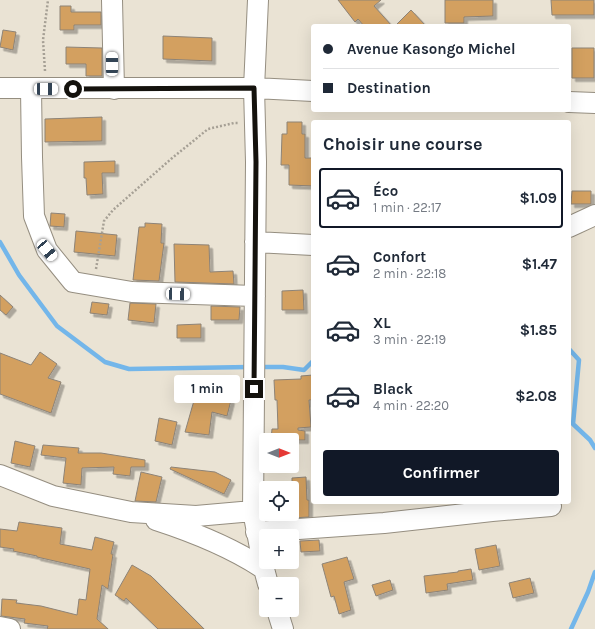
<!DOCTYPE html>
<html lang="fr">
<head>
<meta charset="utf-8">
<style>
  :root { --surface:#fff; --page:#f2f2f3; --text:#1f2937; --muted:#747a83; --line:#e0e1e3; --accent:#111827 }
  body { margin:0; font-family:Karla,sans-serif; background:var(--page); color:var(--text); height:100vh; display:flex; flex-direction:column; font-size:15px; white-space:nowrap }
  * { box-sizing:border-box; margin:0 }
  p { font-size:13px; color:var(--muted) }
  .icon { flex:none; width:22px; height:22px; fill:none; stroke:currentColor; stroke-width:2; stroke-linecap:round; stroke-linejoin:round }
  .map { position:relative; flex:1; overflow:hidden }
  .side { position:absolute; left:311px; top:120px; width:260px; height:384px; display:flex; flex-direction:column; background:var(--surface); border-radius:4px; box-shadow:0 4px 16px #0002 }
  .side>* { flex:none }
  .top-card { position:absolute; left:311px; top:24px; width:260px; height:88px; border-radius:4px; box-shadow:0 4px 16px #0002; display:grid; align-content:center; height:88px; padding:0 12px; background:var(--surface) }
  .needle { width:26px; rotate:90deg }
  .fabs { position:absolute; left:259px; top:433px; display:grid; gap:8px }
  .fabs a { display:grid; place-items:center; width:40px; height:40px; border-radius:4px; background:var(--surface); box-shadow:0 4px 16px #0002; font-size:20px }
  .end { position:absolute; width:18px; height:18px; margin:-9px; border:5px solid #14120d; background:#fff; box-shadow:0 0 0 2px #fff }
  .from { border-radius:50% }
  .bubble { position:absolute; height:28px; border-radius:4px; background:var(--surface); box-shadow:0 4px 16px #0002; font-size:13px; font-weight:700; line-height:28px; text-align:center }
  .car { position:absolute; width:12px; height:24px; margin:-12px -6px; border-radius:5px; box-shadow:0 0 3px 1px #0007; background:linear-gradient(#fff 24%,#345 0 40%,#fff 0 76%,#345 0 86%,#fff 0) }
  .top-card b { display:flex; align-items:center; gap:14px; height:38px; font-size:15px }
  .top-card b+b { border-top:1px solid var(--line) }
  .top-card i { width:10px; height:10px; background:var(--text) }
  ul { padding:0; list-style:none }
  li { display:flex; align-items:center; gap:12px; height:60px; margin:0 8px 6px; padding:0 4px; border:2px solid transparent; border-radius:4px }
  li div { flex:1 }
  li b { display:block; font-size:15px }
  li em { font-style:normal; font-weight:700 }
  li.current { border-color:var(--accent) }
  li>.icon { width:36px; height:36px; stroke-width:1.5 }
  h2 { padding:0 12px; font-size:18px; line-height:48px }
  .cta { display:flex; gap:8px; margin-top:auto; padding:8px 12px }
  .cta a { flex:1; height:46px; border-radius:4px; background:var(--accent); color:#fff; font-size:16px; font-weight:700; line-height:46px; text-align:center }
  .map>svg:first-child { display:block }
</style>
</head>
<body>
<div class="map">
<svg width="595" height="629" viewBox="0 0 595 629">
  <defs>
    <filter id="shadow"><feDropShadow dx="3.5" dy="3.5" stdDeviation="0" flood-color="#0004"/></filter>
  </defs>
  <rect width="100%" height="100%" fill="#eae3d4"/>
  <g fill="none" stroke-linecap="round" stroke-linejoin="round">
    <path stroke="#73b6ea" stroke-width="4.5" d="M0 242 19 275 57 326 105 362 129 369 249 367
      M569 349 579 360 573 424 590 440 595 448
      M258 367H283L304 370 313 361
      M571 629 588 592 595 572"/>
  </g>
  <path fill="#d3a060" stroke="#8d8377" filter="url(#shadow)" d="M338 0H381L374 6 392 26H364L358 19 355 22Z
    M445 0H493V16L464 17V23H445Z
    M551 0H594V15H552Z
    M60 6H71V12H101V25H74V30H60Z
    M411 10 426 26H395Z
    M3 30 16 32 13 50 0 47Z
    M163 36 212 38V61L163 59Z
    M66 47 102 48V76H86V64H66Z
    M572 48H594V78H572Z
    M102 117V141L45 142V119Z
    M287 122H302V134H305V158H313V186L289 185V165H281L282 134H287Z
    M115 161V173H102L103 194 87 195 86 178H84V162Z
    M572 191H591V204H571Z
    M51 213 65 214 64 227 50 226Z
    M145 223 162 224 161 243H164L159 281 133 280 139 227H145Z
    M76 231 117 235 115 256 74 252Z
    M174 244 209 245 210 272 233 271 234 284 175 282Z
    M303 290 304 310H282V291Z
    M0 295 13 307 6 315 0 310Z
    M92 302 109 304 107 315 90 313Z
    M130 303 156 304 154 323 128 320Z
    M211 306 240 307 239 320H211Z
    M201 324V338H177V325Z
    M40 352 57 364 48 378 61 382 51 413 0 394V353L31 365Z
    M313 375V400H309L311 427 298 428V430L305 431V440H271L272 429H278L277 400H275L274 380 301 379V376Z
    M212 395 231 400 227 416 212 412 209 435 185 432 195 397 210 402Z
    M159 418 177 422 172 445 155 441Z
    M15 441 35 446 30 467 11 463Z
    M43 445 79 448 78 453H101L145 460V467H131L130 476 113 474 114 467 82 468 81 485 63 483 66 458 41 455Z
    M171 467 215 472 231 480 224 494 170 469Z
    M141 472 162 477 156 502 135 501Z
    M306 477 307 500H309V517L292 518V478Z
    M19 522 62 528 60 544 92 550 95 537 114 542 111 554H113L108 589 102 585 97 619 108 629H47L48 626 24 623 25 619 1 616 2 599 17 600 16 603 41 606 77 615 79 599 86 600 90 569 37 557V556L13 551 14 549 0 547V529L17 531Z
    M319 540 320 551 301 552 300 541Z
    M496 545 500 566 479 570 475 549Z
    M347 557 354 579 344 582 351 610 339 614 334 596 331 597 322 564Z
    M132 565 151 576 204 629H158L126 598 124 601 115 595Z
    M471 569 473 580 447 584 448 590 426 593 424 576 458 572V571Z
    M530 578 534 593 513 598 509 583Z
    M390 580 393 590 376 596 372 585Z"/>
  <g fill="none" stroke-linecap="round" stroke-linejoin="round">
    <defs>
      <path id="minor" d="M112 0 114 89
        M258 0 254 88 256 162 253 511 264 569 268 584
        M0 88H254L313 91
        M31 89 32 157 34 216 47 250 73 282 132 292 255 296
        M569 102 595 103
        M569 227 595 215
        M255 242 313 245
        M0 475 53 496 131 512 196 516 253 511
        M156 520C193 532 231 547 264 569
        M256 532 384 523 492 511 551 506
        M277 610 283 629
        M0 627 10 629"/>
    </defs>
    <use href="#minor" stroke="#958e80" stroke-width="22"/>
    <path stroke="#a6a095" stroke-width="2.5" stroke-dasharray="2 2" stroke-linecap="butt" d="M45 71 43 40 48 0
      M96 269 104 221 113 210 171 159 208 129 234 123H238"/>
    <use href="#minor" stroke="#fff" stroke-width="20"/>
  </g>
  <g fill="none" stroke-linecap="round" stroke-linejoin="round">
    <path stroke="#14120d" stroke-width="5" d="M73 89 254 88 256 162 254 389"/>
  </g>
</svg>
<div class="fabs">
<a><svg class="needle" viewBox="-14 -14 28 28"><path d="M0-13l5 13h-10z" fill="#e53935"/><path d="M0 13l5-13h-10z" fill="#747a83"/></svg></a>
<a><svg class="icon" aria-label="locate" viewBox="0 0 24 24"><circle cx="12" cy="12" r="6"/><path d="M12 2v4M12 18v4M2 12h4M18 12h4"/></svg></a>
<a>+</a>
<a>−</a>
</div>
<i class="end from" style="left:73px;top:89px"></i>
<i class="end" style="left:254px;top:389px"></i>
<div class="bubble" style="left:174px;top:375px;width:66px">1 min</div>
<i class="car" style="left:112px;top:64px;rotate:0deg"></i>
<i class="car" style="left:46px;top:89px;rotate:90deg"></i>
<i class="car" style="left:47px;top:250px;rotate:140deg"></i>
<i class="car" style="left:178px;top:294px;rotate:92deg"></i>
<div class="top-card">
<b><i class="from"></i>Avenue Kasongo Michel</b>
<b><i></i>Destination</b>
</div>
<section class="side">
<h2>Choisir une course</h2>
<ul>
<li class="current"><svg class="icon" aria-label="car" viewBox="0 0 24 24"><path d="M5 17H2v-5l4-1 3-4h7l3 4 3 1v5h-3M9 17h6M6 11h13"/><circle cx="7" cy="17" r="2"/><circle cx="17" cy="17" r="2"/></svg><div><b>Éco</b><p>1 min · 22:17</p></div><em>$1.09</em></li>
<li><svg class="icon" aria-label="car" viewBox="0 0 24 24"><path d="M5 17H2v-5l4-1 3-4h7l3 4 3 1v5h-3M9 17h6M6 11h13"/><circle cx="7" cy="17" r="2"/><circle cx="17" cy="17" r="2"/></svg><div><b>Confort</b><p>2 min · 22:18</p></div><em>$1.47</em></li>
<li><svg class="icon" aria-label="car" viewBox="0 0 24 24"><path d="M5 17H2v-5l4-1 3-4h7l3 4 3 1v5h-3M9 17h6M6 11h13"/><circle cx="7" cy="17" r="2"/><circle cx="17" cy="17" r="2"/></svg><div><b>XL</b><p>3 min · 22:19</p></div><em>$1.85</em></li>
<li><svg class="icon" aria-label="car" viewBox="0 0 24 24"><path d="M5 17H2v-5l4-1 3-4h7l3 4 3 1v5h-3M9 17h6M6 11h13"/><circle cx="7" cy="17" r="2"/><circle cx="17" cy="17" r="2"/></svg><div><b>Black</b><p>4 min · 22:20</p></div><em>$2.08</em></li>
</ul>
<div class="cta"><a>Confirmer</a></div>
</section>
</div>
</body>
</html>
